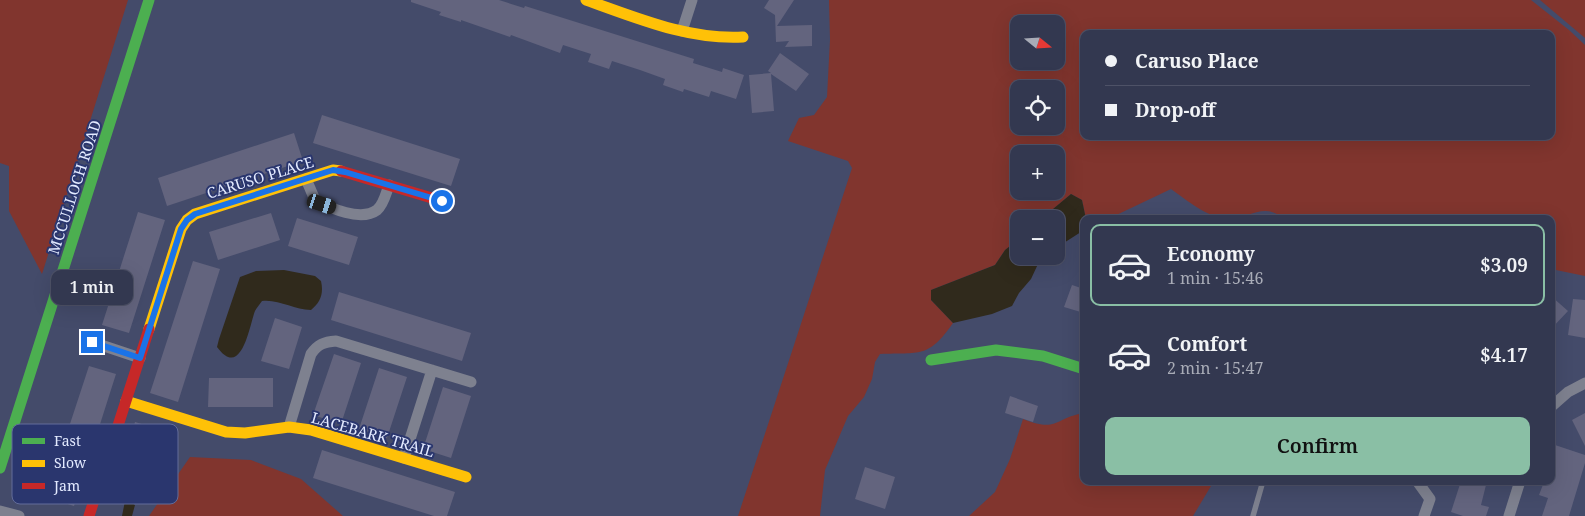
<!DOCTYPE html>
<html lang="en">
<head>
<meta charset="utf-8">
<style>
  :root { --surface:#333850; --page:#3e435a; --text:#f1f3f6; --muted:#a9acb7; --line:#4e5267; --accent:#8abfa5 }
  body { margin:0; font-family:"Noto Serif",serif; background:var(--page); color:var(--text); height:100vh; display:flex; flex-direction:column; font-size:19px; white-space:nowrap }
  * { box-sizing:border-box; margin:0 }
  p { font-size:16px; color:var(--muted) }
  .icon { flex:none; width:28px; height:28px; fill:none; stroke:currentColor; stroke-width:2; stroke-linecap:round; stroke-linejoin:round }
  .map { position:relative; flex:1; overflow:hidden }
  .sheet { position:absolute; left:1080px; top:215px; width:475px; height:270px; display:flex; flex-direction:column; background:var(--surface); border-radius:10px; box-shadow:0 5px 20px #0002,0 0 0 1px var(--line) }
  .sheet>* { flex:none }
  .guide { position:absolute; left:1080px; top:30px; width:475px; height:110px; border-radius:10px; box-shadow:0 5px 20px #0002,0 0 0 1px var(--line); display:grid; align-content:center; height:110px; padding:0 25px; background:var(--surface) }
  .needle { width:32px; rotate:108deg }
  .tools { position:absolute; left:1010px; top:15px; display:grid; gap:10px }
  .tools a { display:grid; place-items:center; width:55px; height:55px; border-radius:10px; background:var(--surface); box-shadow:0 5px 20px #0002,0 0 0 1px var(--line); font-size:25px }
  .end { position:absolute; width:22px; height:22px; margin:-11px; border:6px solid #1a73e8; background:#fff; box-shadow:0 0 0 2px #fff }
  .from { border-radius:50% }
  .bubble { position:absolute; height:35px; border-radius:10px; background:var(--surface); box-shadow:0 5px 20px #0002,0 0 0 1px var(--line); font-size:16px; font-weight:600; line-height:35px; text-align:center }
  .car { position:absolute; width:15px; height:30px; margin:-15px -8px; border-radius:6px; box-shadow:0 0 4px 1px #0007; background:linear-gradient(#222 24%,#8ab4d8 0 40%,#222 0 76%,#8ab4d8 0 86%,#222 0) }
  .guide b { display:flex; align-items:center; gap:18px; height:48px; font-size:19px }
  .guide b+b { border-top:1px solid var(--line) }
  .guide i { width:12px; height:12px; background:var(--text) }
  ul { padding:9px 0 0; list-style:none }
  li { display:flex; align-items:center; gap:15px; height:82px; margin:0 10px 8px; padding:0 15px; border:2px solid transparent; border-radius:10px }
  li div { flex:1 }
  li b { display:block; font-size:19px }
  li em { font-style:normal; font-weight:600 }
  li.current { border-color:var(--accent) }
  li>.icon { width:45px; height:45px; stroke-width:1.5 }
  .action { display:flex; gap:10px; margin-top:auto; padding:10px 25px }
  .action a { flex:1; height:58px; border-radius:10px; background:var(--accent); color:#111; font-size:20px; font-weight:600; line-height:58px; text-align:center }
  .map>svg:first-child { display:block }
</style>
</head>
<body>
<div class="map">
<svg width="1585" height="516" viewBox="0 0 1585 516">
  <rect width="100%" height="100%" fill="#444b6a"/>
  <path fill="#81352e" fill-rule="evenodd" d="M0 0H128L42 274 9 211V166L0 163Z
    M829 0H1531L1569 30 1585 45V276L1551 269V219H1284C1265 201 1248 219 1229 219 1207 218 1187 200 1171 189L1108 219H1086L1082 200 1071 194 1041 219H1019V239L1005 250 995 265 931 290V300L953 323C928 359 920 352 880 354L875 362 872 379 864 397 848 416 825 470 820 516H738L852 168 848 161 788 141 799 118 814 115 827 97 830 40ZM1019 24H1056V61H1019ZM1084 34H1551V136H1084ZM1019 89H1056V126H1019ZM1019 154H1056V191H1019Z
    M1540 0H1585V38Z
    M1084 413V481H1214L1193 516H969L995 492 1010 459 1023 419C1058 433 1054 418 1084 413Z
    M190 457 251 460 301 479 343 516H149Z"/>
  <path fill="#302a1c" d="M1071 194 1082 200 1086 219H1084V230L1056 248V219H1041Z
    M1019 239V256H1047L1038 264 1031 279 1019 293 1012 306 992 314 953 323 931 300V290L995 265 1005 250Z
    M284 270 315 276 321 281C324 294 320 303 311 310 294 310 279 299 262 301 260 304 257 307 255 311 250 323 242 381 217 347L219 339 240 277 256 271Z
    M127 500 135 505 132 516H122L125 501Z"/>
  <path fill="#63647e" d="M411 0H499L524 8 525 6 678 54 694 59 693 63 722 72 723 68 744 75 736 99 711 91 709 97 684 89 683 92 663 85 665 79 640 70 612 61 609 69 588 62 591 54 563 45 560 53 511 35 510 37 461 20V22L439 15 441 12 411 2Z
    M769 0H794L777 26 812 25V46L785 47 789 41 776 42 775 15 764 8Z
    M780 53 809 74 796 91 771 74 774 111 752 113 749 75 771 73 768 71Z
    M322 115 460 159 451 186 313 143Z
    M294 133 303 161 167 206 158 178Z
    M138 212 165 220 129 333 102 325Z
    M271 213 280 240 218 260 209 232Z
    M297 218 358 237 349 265 288 246Z
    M193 261 220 269 178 402 150 393Z
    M1072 285 1084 289V313L1064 307Z
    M339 292 471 333 462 361 331 320Z
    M1551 296 1568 311 1551 329Z
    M1573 299 1585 300V338L1568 335Z
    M275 318 302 327 289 369 261 361Z
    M334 354 361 363 341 424 313 415Z
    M89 366 116 374 74 506 46 497Z
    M379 368 407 377 387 438 359 429Z
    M209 378H273V407H208Z
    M443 387 471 396 451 458 423 449Z
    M1010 396 1038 406 1033 422 1005 413Z
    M1585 413V446L1572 420Z
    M135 422 178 435 169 463 127 450Z
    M1555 445 1585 455V463L1569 516H1542L1548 498 1539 495 1544 482 1551 484V457Z
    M322 450 455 492 447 516H434L313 478Z
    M865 467 895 477 885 509 855 499Z
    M1461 481H1487L1481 505 1489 507 1486 516H1463L1451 512Z"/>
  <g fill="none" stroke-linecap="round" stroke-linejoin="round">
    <path stroke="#7e818f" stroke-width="5.5" d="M1253 516 1263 481"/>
    <path stroke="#7e818f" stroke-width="11" d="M682 31 692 0
      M306 179 315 200C330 208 361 222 377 210 384 204 386 193 389 185
      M92 342 140 358
      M1551 407 1568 392 1585 383
      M289 427 311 354C318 344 324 342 336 341L471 382
      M404 458 432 370
      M106 465 151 479
      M1417 481 1430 499 1424 516
      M0 511 19 516
      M1509 516 1520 481"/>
    <path stroke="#4caf50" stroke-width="11" d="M931 360 996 350 1043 356 1084 369
      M0 468 149 0"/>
    <path stroke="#ffc107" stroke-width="11" d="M586 0C637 18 688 40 743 37
      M149 329 181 229 187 220 195 214 333 170 341 171
      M126 401 226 432 245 433 289 427 311 430 466 477"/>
    <path stroke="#c62828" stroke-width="11" d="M341 171 442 201
      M89 516 149 329"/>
  </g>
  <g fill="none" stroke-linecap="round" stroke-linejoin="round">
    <path stroke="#1a73e8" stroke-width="6" d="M92 342 140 358 181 229 187 220 195 214 333 170 345 172 442 201"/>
  </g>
  <g text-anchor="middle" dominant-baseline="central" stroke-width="4" stroke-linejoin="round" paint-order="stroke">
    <g font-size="15" fill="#e3eaff" stroke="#2a366e">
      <text transform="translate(260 177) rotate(-17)">CARUSO PLACE</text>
      <text transform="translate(74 187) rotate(-72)">MCCULLOCH ROAD</text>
      <text transform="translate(373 434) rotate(16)">LACEBARK TRAIL</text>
    </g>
  </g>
  <rect x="12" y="424" width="166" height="80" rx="8" fill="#2a366e" stroke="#626c9a" stroke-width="1"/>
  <rect x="22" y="438" width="23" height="6" fill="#4caf50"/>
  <rect x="22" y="460" width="23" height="7" fill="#ffc107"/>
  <rect x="22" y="483" width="23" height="6" fill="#c62828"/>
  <g font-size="14" fill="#e3eaff">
    <text x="54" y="446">Fast</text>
    <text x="54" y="468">Slow</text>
    <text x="54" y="491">Jam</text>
  </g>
</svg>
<div class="tools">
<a><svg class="needle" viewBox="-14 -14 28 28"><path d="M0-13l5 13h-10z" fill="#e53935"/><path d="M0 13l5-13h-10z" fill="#a9acb7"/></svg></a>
<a><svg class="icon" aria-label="locate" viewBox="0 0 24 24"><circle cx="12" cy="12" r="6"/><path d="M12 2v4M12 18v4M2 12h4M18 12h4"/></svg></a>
<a>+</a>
<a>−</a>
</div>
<i class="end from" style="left:442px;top:201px"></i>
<i class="end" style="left:92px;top:342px"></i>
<div class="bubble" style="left:51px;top:270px;width:82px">1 min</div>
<i class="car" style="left:322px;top:204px;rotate:108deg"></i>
<div class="guide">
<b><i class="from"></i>Caruso Place</b>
<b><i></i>Drop-off</b>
</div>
<section class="sheet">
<ul>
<li class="current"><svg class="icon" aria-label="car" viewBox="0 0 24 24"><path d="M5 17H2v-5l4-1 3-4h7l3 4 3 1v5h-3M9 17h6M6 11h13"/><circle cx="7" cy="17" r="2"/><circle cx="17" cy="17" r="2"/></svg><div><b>Economy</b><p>1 min · 15:46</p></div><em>$3.09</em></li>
<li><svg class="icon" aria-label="car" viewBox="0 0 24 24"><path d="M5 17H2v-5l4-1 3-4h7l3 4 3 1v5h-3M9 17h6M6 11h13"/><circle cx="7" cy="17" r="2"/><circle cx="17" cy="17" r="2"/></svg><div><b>Comfort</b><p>2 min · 15:47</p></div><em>$4.17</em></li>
</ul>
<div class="action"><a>Confirm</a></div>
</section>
</div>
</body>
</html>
